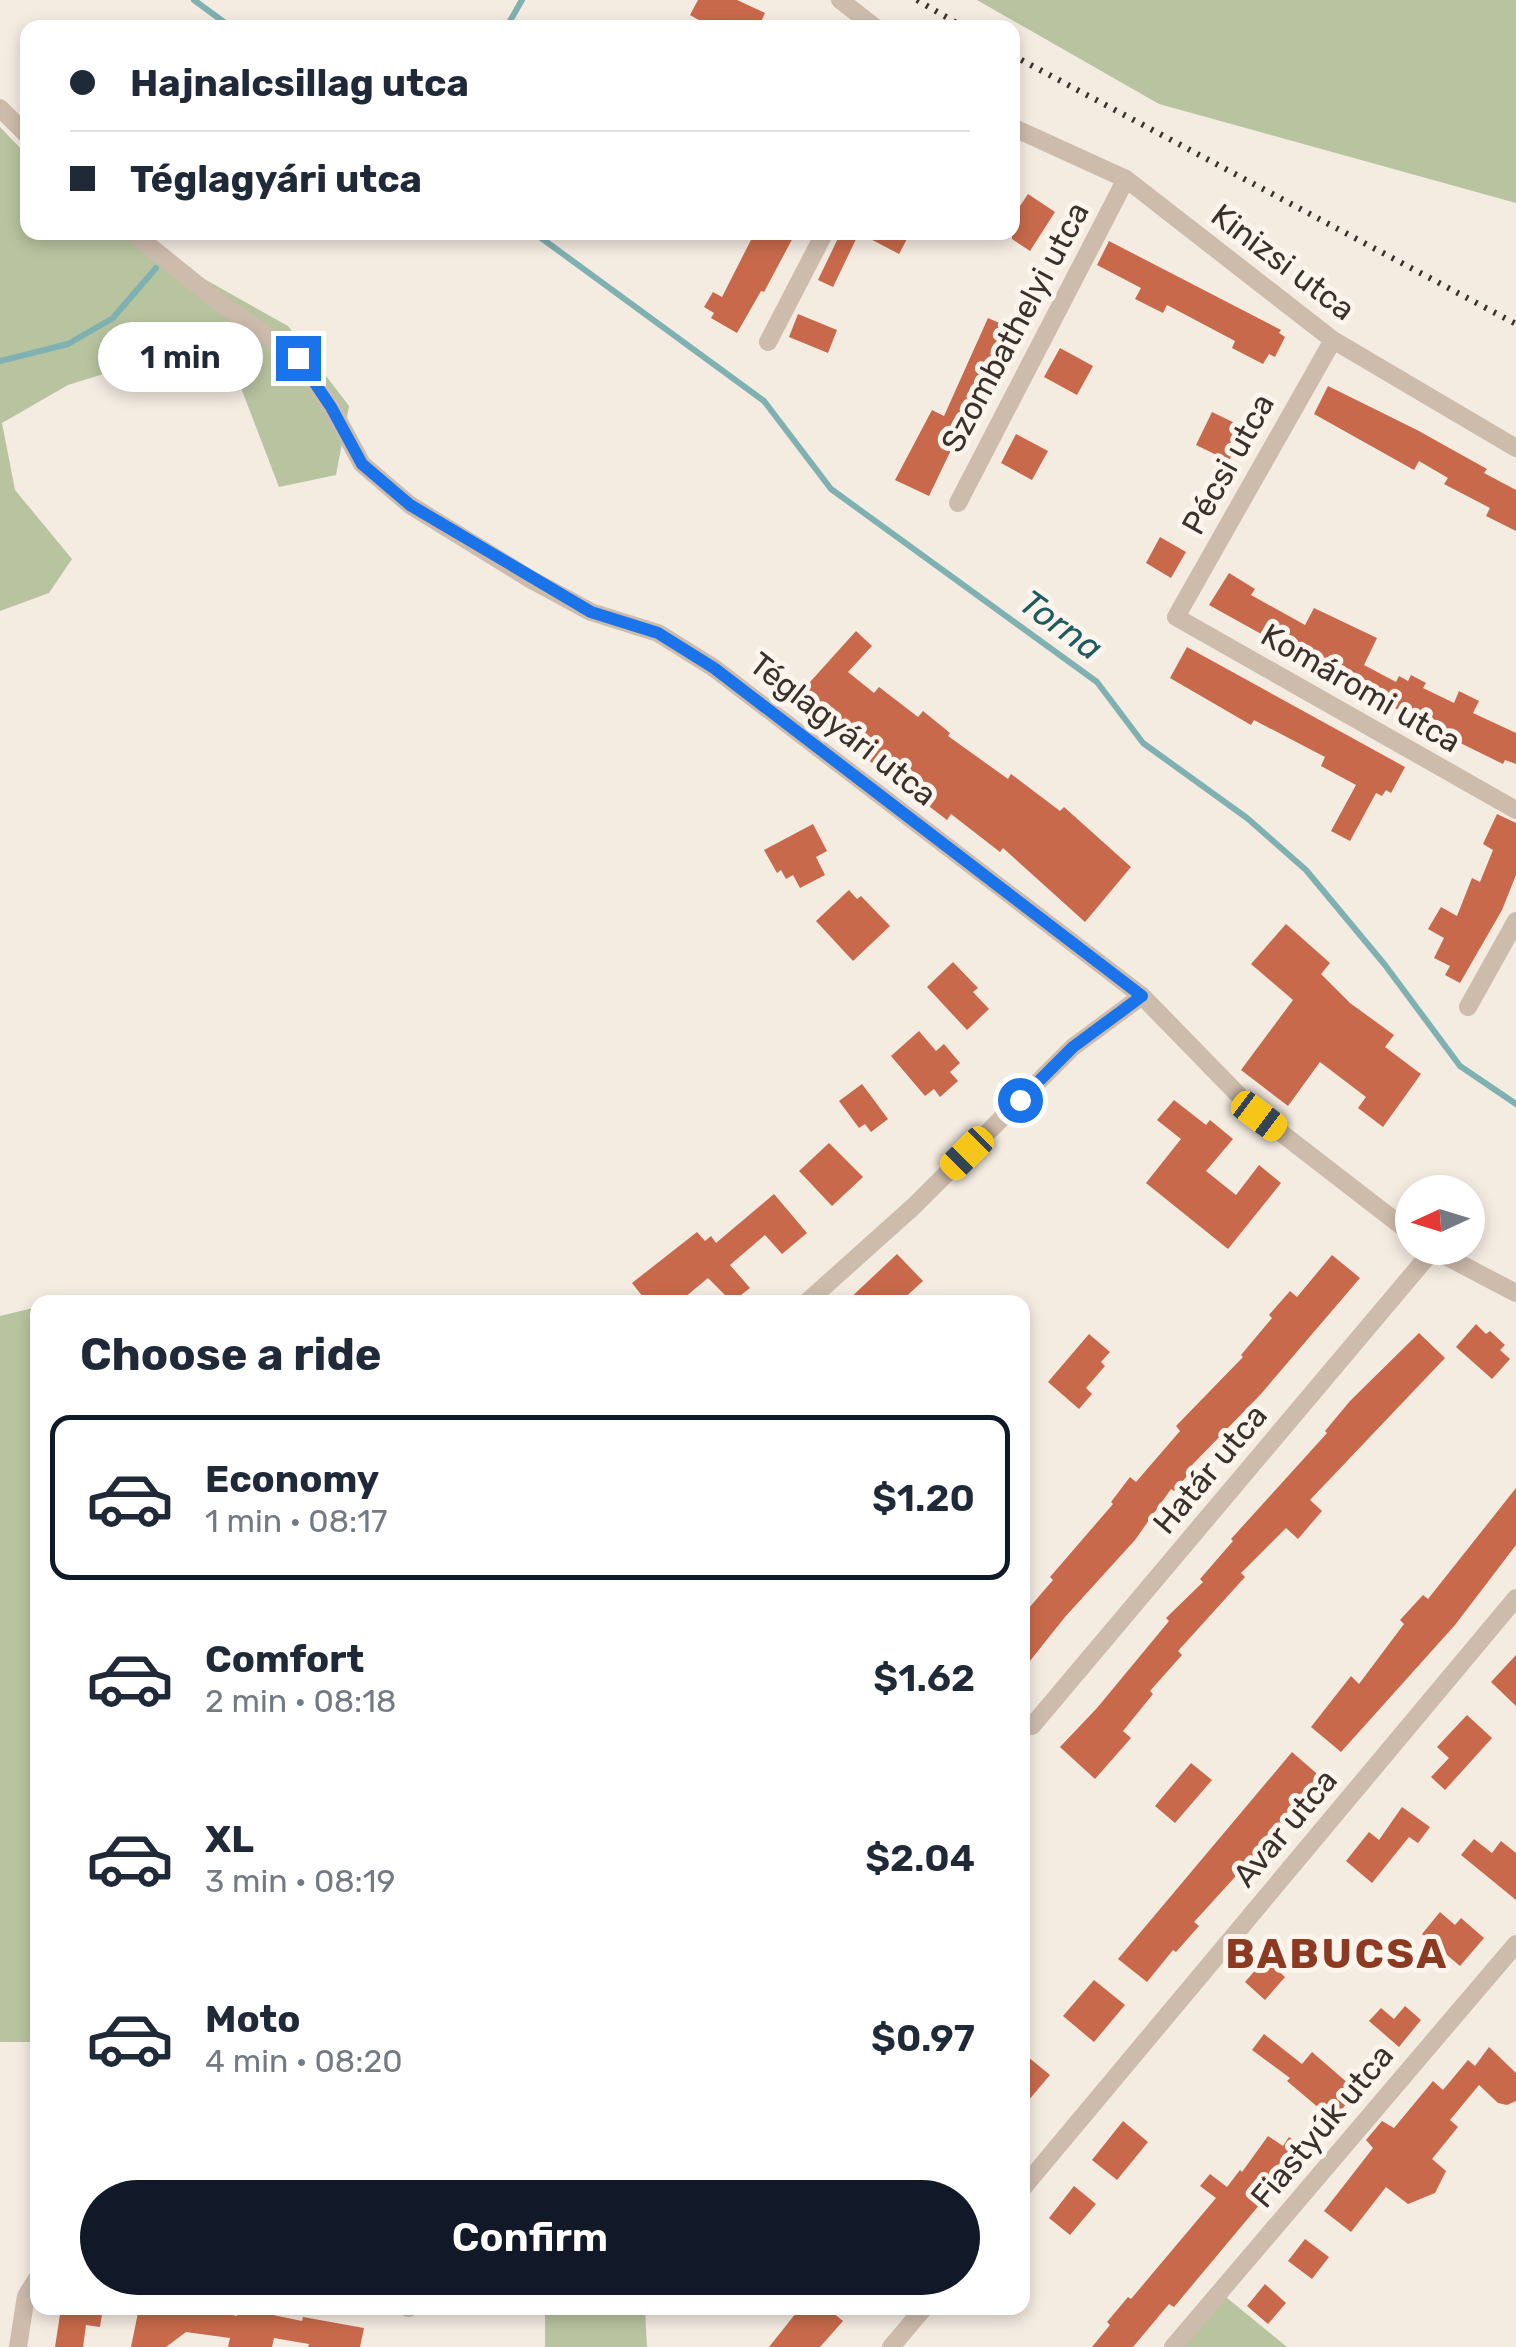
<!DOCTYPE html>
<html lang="en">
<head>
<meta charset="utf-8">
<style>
  :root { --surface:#fff; --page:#f6f6f7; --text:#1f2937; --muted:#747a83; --line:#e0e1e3; --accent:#111827 }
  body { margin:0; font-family:Rubik,sans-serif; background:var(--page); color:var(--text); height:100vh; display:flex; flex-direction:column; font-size:38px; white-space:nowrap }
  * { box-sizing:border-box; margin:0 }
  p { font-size:32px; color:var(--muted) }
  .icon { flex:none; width:55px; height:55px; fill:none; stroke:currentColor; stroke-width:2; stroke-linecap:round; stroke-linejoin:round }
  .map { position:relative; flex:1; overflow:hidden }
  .panel { position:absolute; left:30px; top:1295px; width:1000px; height:1020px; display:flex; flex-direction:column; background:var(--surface); border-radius:20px; box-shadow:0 5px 15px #0003 }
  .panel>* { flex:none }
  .hud { position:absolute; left:20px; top:20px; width:1000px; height:220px; border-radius:20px; box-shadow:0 5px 15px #0003; display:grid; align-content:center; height:220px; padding:0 50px; background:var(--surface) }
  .needle { width:65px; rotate:266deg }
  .tools { position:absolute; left:1395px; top:1175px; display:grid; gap:20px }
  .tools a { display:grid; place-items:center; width:90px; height:90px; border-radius:50%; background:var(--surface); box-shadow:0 5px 15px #0003; font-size:50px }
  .end { position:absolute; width:45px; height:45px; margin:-22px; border:12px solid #1a73e8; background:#fff; box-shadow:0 0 0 5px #fff }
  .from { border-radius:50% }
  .bubble { position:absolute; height:70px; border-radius:35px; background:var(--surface); box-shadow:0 5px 15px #0003; font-size:32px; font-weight:600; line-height:70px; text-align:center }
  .car { position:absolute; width:30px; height:60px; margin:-30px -15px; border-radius:12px; box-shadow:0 0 8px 2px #0007; background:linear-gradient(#f5c518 24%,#345 0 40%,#f5c518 0 76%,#345 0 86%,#f5c518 0) }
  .hud b { display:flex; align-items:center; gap:35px; height:95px; font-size:38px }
  .hud b+b { border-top:2px solid var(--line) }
  .hud i { width:25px; height:25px; background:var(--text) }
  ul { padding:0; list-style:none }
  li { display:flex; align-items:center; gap:30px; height:165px; margin:0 20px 15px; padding:0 30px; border:5px solid transparent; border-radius:20px }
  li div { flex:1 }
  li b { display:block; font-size:38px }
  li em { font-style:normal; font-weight:600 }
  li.active { border-color:var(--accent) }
  li>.icon { width:90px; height:90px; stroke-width:1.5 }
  h2 { padding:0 50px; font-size:45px; line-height:120px }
  .button { display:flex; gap:20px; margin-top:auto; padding:20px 50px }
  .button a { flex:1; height:115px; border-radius:60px; background:var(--accent); color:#fff; font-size:40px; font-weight:600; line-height:115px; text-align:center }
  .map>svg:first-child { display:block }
</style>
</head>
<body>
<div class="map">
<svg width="1516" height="2347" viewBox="0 0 1516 2347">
  <rect width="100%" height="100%" fill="#f4ebe1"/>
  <path fill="#b8c4a0" d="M977 0H1516V203L1159 104Z
    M0 127 27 155 28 232 122 233 288 326 349 406 336 475 279 487 238 380 187 348 68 385 2 423 15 490 72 559 49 593 0 611Z
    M37 1307V2042H0V1316Z
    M1221 2293 1287 2347H1177Z
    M545 2308H645L647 2347H545Z"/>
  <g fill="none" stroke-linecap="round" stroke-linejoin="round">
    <path stroke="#7fb0b2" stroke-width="6" d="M194 0 232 28
      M506 28 522 0
      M533 232 764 401 831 489 1097 682 1143 743 1247 818 1306 870 1385 965 1460 1066 1516 1104
      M182 234 184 232
      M0 361 68 344 113 318 156 268"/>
  </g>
  <path fill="#c8694b" d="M698 0H737L765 13 758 28H713L690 15Z
    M1028 194 1055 212 1030 251 1012 239V218Z
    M755 232H796L764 292 761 291 737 333 711 318 714 313 704 307 713 292 722 297Z
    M841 232H894L907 239 899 254 859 233 833 287 818 280Z
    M1109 241 1281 330 1279 333 1285 337 1275 357 1269 354 1263 364 1232 348 1235 341 1167 305 1163 313 1135 299 1141 288 1097 265Z
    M798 314 837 330 828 353 789 337Z
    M988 318 1018 331 1006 356 1003 355 982 406 974 402 929 496 895 480 932 410 944 416Z
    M1060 348 1093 366 1077 395 1044 377Z
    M1328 386 1417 430 1487 469 1484 473 1516 490V531L1486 516 1490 508 1444 484 1448 478 1419 461 1414 470 1314 414Z
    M1212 412 1245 428 1229 461 1196 445Z
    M1016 434 1048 451 1032 480 1001 463Z
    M1160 537 1186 552 1171 578 1146 563Z
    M1229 573 1255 589 1251 595 1305 625 1314 608 1377 638 1364 665 1396 682 1399 676 1408 681 1411 675 1426 683 1423 688 1454 703 1459 691 1479 701 1473 713 1516 733V764L1505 760 1503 764 1438 732 1209 605Z
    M856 631 872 646 848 672 874 693 879 687 918 717 923 711 950 733 948 736 1008 779 1011 774 1060 811 1064 807 1131 867 1085 922 1003 848 1000 852 951 814 947 820 792 702Z
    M1187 647 1405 767 1391 793 1386 790 1382 796 1376 793 1350 841 1331 831 1356 785 1321 766 1325 757 1254 720 1251 725 1170 678Z
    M1497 814 1516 823V875L1502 910 1460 983 1445 975 1450 966 1434 958 1444 938 1428 929 1441 907 1457 916 1472 878 1480 882 1493 850 1483 844Z
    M813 824 827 851 816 857 825 875 800 888 793 875 786 879 781 870 777 873 764 850Z
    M849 890 857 899 861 896 890 926 853 961 816 921Z
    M1286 924 1330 963 1321 974 1350 1003 1394 1035 1385 1047 1421 1074 1383 1127 1358 1108 1366 1097 1320 1062 1288 1106 1241 1070 1293 1000 1251 964Z
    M953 962 978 988 973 992 989 1009 967 1030 927 987Z
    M919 1031 936 1051 944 1044 960 1063 950 1072 958 1081 940 1097 934 1089 925 1096 891 1056Z
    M862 1084 888 1119 871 1132 865 1124 859 1128 839 1101Z
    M1174 1100 1206 1125 1210 1120 1233 1139 1206 1171 1236 1195 1259 1165 1281 1183 1228 1249 1146 1183 1181 1139 1157 1120Z
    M829 1143 863 1177 832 1206 799 1171Z
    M774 1194 807 1233 782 1254 765 1235 730 1265 750 1288 732 1302 708 1278 679 1302H647L632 1283 697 1232 705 1241 711 1236 716 1243Z
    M897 1254 923 1281 900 1302H846Z
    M1332 1255 1360 1278 1260 1395 1192 1465 1194 1468 1174 1491 1171 1489 1135 1540 1065 1617 1022 1671V1616L1053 1580 1050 1577 1113 1504 1111 1502 1130 1477 1136 1482 1180 1431 1176 1426 1243 1357 1241 1355 1272 1318 1269 1315 1290 1291 1297 1297Z
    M1476 1324 1486 1334 1490 1331 1505 1345 1500 1350 1510 1359 1492 1379 1456 1347Z
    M1419 1333 1445 1358 1310 1500 1322 1511 1298 1539 1286 1528 1241 1573 1245 1577 1178 1651 1182 1655 1150 1691 1153 1694 1123 1731 1131 1738 1095 1779 1060 1747 1097 1708 1169 1621 1166 1618 1203 1582 1200 1579 1233 1541 1231 1539 1327 1433 1325 1431 1350 1401Z
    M1089 1334 1110 1352 1101 1362 1105 1366 1086 1388 1092 1394 1079 1409 1048 1382Z
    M1516 1488V1545L1455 1625 1341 1752 1311 1727 1351 1676 1359 1684 1404 1624 1400 1620 1423 1595 1428 1599Z
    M1516 1655V1706L1491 1682Z
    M1467 1715 1492 1738 1445 1790 1431 1777 1449 1758 1437 1747Z
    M1292 1752 1323 1779 1305 1799 1301 1796 1274 1834 1194 1922 1199 1926 1176 1952 1173 1950 1147 1982 1118 1959Z
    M1191 1763 1212 1780 1175 1823 1155 1806Z
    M1402 1807 1430 1827 1418 1843 1409 1837 1372 1883 1346 1861 1369 1832 1379 1840Z
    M1474 1839 1492 1853 1501 1841 1516 1853V1900L1461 1855Z
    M1440 1912 1455 1925 1461 1918 1484 1938 1460 1966 1422 1934Z
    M1265 1959 1285 1977 1265 2000 1245 1982Z
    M1094 1980 1125 2005 1094 2042 1063 2016Z
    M1405 2006 1421 2020 1399 2047 1369 2021 1381 2008 1394 2019Z
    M1264 2034 1302 2064 1312 2052 1357 2091 1333 2120 1287 2081 1290 2078 1252 2050Z
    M1489 2047 1516 2073V2101L1507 2105 1498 2103 1479 2085 1450 2120 1458 2127 1432 2159 1446 2171 1435 2193 1408 2204 1386 2187 1351 2232 1324 2211 1373 2148 1366 2140 1382 2121 1394 2128 1433 2081 1443 2090 1468 2060 1475 2066Z
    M1022 2052 1050 2075 1022 2108Z
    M1123 2121 1148 2142 1117 2180 1092 2160Z
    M1268 2136 1283 2146 1289 2137 1306 2149 1174 2307 1169 2304 1133 2347H1092L1110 2325 1107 2322 1128 2297 1131 2299 1216 2198 1200 2186 1210 2174 1227 2187 1240 2170 1242 2172Z
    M1074 2186 1096 2204 1070 2235 1049 2218Z
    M1305 2239 1329 2257 1312 2279 1288 2261Z
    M1265 2284 1286 2303 1268 2324 1247 2306Z
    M61 2308H103L100 2327 86 2325 83 2347H55Z
    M139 2308H200L237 2316 239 2308 302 2321 303 2317 364 2328 360 2347H308L309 2344 274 2338 272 2347H228L230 2338 186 2332 166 2347H131Z
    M800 2308H827L843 2321 820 2347H769Z"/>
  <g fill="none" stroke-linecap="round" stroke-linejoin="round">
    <path stroke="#cdbbac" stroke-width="18" d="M840 0 876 28
      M0 108 28 136
      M1012 127 1126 179 1333 340 1516 448
      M132 232 220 303 298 357 331 407 362 464 410 505 530 579 591 612 658 633 714 668 1142 996 1259 1116 1412 1234
      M1333 340 1176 617 1516 810
      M768 342 825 232
      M958 503 1126 179
      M1468 1007 1516 921
      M1430 1248 1516 1293
      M807 1302 914 1206 1073 1047 1142 996
      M1032 1726 1433 1250
      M1022 2189 1516 1598
      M408 2308H409
      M18 2347 26 2296 38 2277
      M891 2347 924 2308
      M1173 2347 1516 1944"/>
    <path stroke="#3b302b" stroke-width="6" stroke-dasharray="2.5 8" stroke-linecap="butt" d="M917 0 965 28
      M1012 55 1516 324"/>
  </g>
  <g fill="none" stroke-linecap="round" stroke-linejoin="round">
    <path stroke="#1a73e8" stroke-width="12" d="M298 358 331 407 362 464 410 505 591 612 658 633 714 668 1142 996 1073 1047 1020 1100"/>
  </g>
  <g text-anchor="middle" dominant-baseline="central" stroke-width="10" stroke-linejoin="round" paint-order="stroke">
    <g font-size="32" fill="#3b302b" stroke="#fbf5ee">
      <text transform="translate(1283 262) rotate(37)">Kinizsi utca</text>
      <text transform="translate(1015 327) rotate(-62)">Szombathelyi utca</text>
      <text transform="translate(1228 464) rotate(-61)">Pécsi utca</text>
      <text transform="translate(1361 688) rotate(30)">Komáromi utca</text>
      <text transform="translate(843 729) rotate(38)">Téglagyári utca</text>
      <text transform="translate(1210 1469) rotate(-50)">Határ utca</text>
      <text transform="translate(1285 1828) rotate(-50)">Avar utca</text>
      <text transform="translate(1322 2126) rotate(-50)">Fiastyúk utca</text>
    </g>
    <g font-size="35" font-style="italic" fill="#1f5a5e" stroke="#fbf5ee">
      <text transform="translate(1061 625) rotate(36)">Torna</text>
    </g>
    <g font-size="42" font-weight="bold" letter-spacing="2.5" fill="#8c3b22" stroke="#fbf5ee">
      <text x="1337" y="1954">BABUCSA</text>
    </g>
  </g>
</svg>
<div class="tools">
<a><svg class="needle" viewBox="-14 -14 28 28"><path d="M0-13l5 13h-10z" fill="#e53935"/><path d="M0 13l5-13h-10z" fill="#747a83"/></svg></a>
</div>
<i class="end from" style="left:1020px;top:1100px"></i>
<i class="end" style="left:298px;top:358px"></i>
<div class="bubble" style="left:98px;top:322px;width:165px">1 min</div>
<i class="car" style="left:1259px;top:1116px;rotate:127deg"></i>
<i class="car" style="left:967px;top:1153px;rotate:225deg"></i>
<div class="hud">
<b><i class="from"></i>Hajnalcsillag utca</b>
<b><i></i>Téglagyári utca</b>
</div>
<section class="panel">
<h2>Choose a ride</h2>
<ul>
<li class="active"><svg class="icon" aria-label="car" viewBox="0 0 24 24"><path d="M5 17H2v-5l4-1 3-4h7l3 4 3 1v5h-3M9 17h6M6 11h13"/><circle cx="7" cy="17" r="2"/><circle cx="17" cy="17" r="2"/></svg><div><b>Economy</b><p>1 min · 08:17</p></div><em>$1.20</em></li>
<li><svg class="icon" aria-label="car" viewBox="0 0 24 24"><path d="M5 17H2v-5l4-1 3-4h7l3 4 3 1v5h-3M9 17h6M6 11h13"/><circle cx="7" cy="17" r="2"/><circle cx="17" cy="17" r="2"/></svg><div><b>Comfort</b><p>2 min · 08:18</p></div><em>$1.62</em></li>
<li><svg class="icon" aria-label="car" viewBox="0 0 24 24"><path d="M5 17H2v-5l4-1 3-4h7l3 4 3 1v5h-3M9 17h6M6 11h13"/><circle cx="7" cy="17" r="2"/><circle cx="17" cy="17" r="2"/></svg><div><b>XL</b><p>3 min · 08:19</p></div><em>$2.04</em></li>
<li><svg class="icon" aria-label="car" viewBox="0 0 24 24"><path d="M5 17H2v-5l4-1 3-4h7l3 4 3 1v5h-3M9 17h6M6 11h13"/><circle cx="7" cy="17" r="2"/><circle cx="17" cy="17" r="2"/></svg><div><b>Moto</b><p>4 min · 08:20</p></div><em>$0.97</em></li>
</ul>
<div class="button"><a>Confirm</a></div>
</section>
</div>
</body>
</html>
